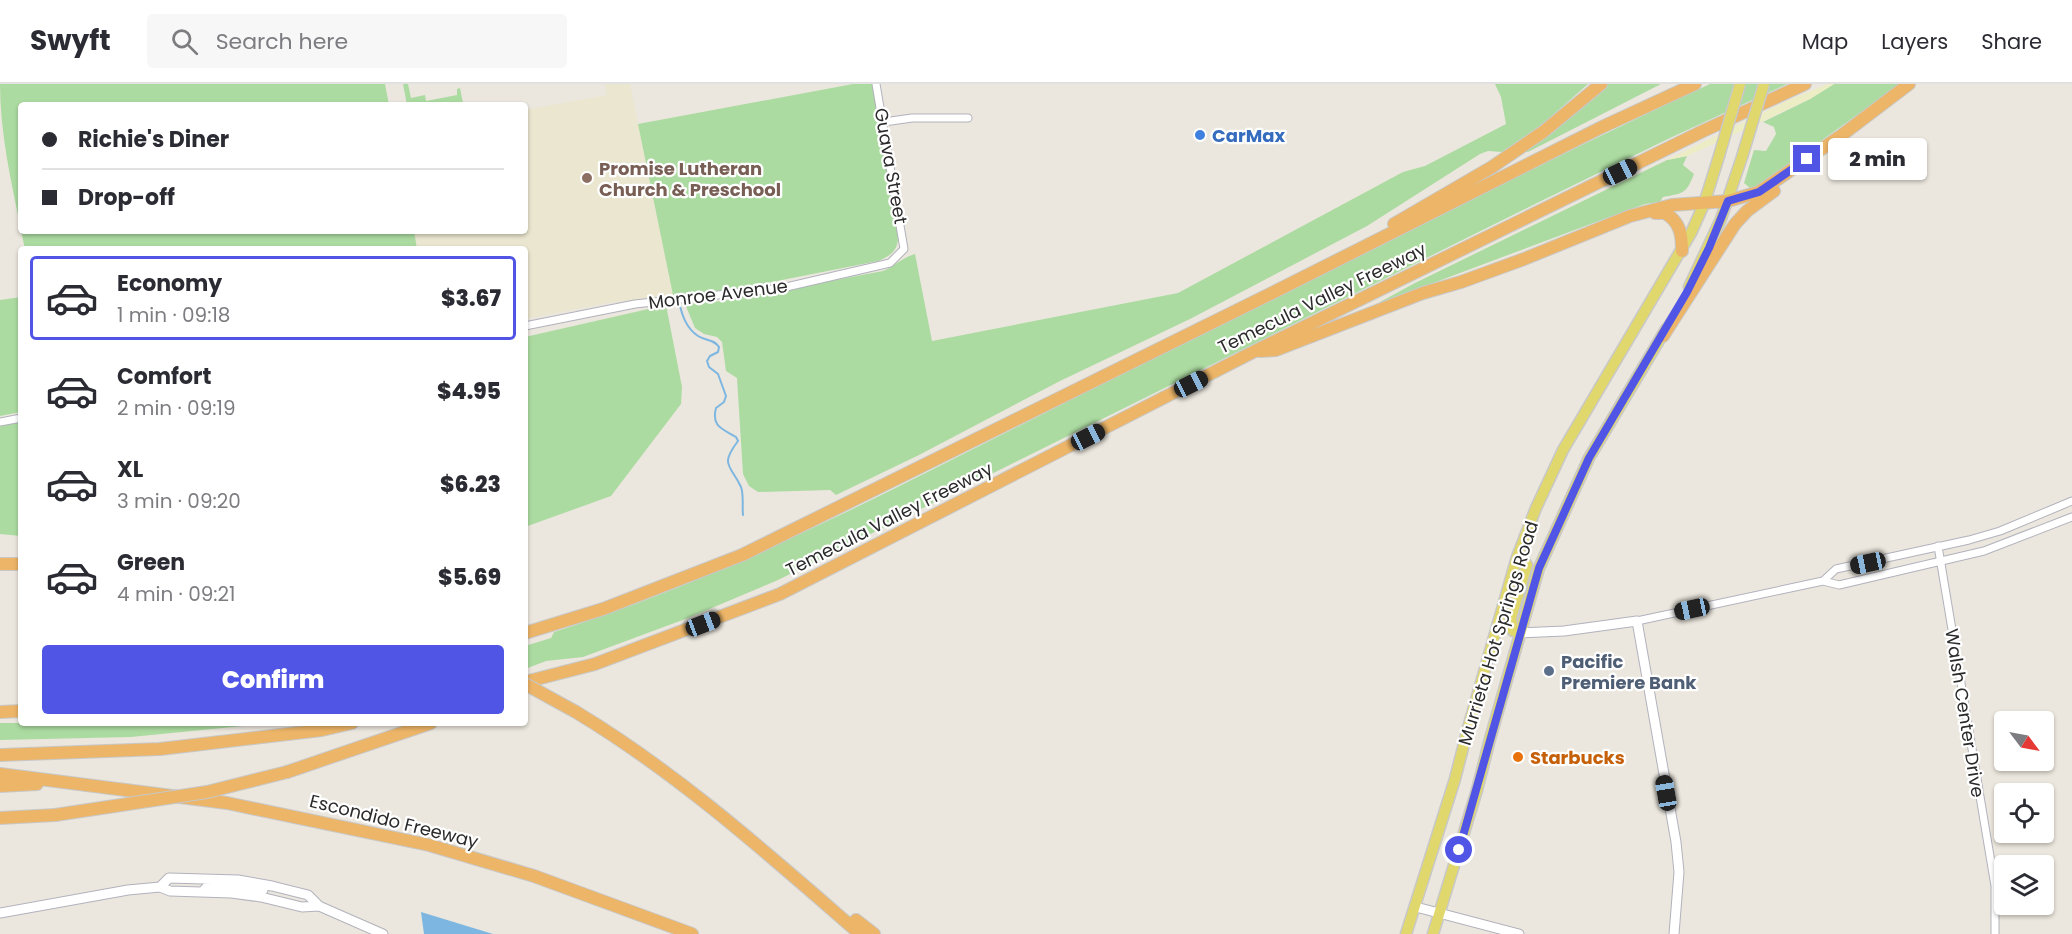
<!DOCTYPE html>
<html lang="en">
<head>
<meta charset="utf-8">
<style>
  :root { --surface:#fff; --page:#f7f7f7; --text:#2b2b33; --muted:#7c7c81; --line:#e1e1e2; --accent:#5055e6 }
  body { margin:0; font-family:Poppins,sans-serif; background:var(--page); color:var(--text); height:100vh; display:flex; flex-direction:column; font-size:22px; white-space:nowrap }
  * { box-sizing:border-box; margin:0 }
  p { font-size:20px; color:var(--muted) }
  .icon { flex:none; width:33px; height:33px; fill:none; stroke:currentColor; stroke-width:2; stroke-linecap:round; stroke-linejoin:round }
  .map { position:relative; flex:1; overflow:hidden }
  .sheet { position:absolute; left:18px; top:162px; width:510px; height:480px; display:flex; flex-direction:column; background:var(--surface); border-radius:6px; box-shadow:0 2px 4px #0004 }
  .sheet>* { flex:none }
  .top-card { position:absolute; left:18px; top:18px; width:510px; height:132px; border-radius:6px; box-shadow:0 2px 4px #0004; display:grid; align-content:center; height:132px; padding:0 24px; background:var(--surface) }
  .needle { width:39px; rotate:122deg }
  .fabs { position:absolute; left:1994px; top:627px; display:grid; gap:12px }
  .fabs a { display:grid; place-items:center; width:60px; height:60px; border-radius:6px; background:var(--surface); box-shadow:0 2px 4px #0004; font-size:30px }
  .end { position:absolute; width:27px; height:27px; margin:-14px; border:8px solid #5055e6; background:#fff; box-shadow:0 0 0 3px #fff }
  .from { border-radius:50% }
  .bubble { position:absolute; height:42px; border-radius:6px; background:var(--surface); box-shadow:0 2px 4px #0004; font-size:20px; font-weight:800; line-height:42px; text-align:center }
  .car { position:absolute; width:18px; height:36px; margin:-18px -9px; border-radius:8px; box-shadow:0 0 4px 2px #0007; background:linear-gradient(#222 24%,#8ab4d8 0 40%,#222 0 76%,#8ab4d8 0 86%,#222 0) }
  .top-card b { display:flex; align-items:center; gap:21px; height:57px; font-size:22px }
  .top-card b+b { border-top:2px solid var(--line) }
  .top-card i { width:15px; height:15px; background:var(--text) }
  ul { padding:10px 0 0; list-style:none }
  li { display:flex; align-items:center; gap:18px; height:84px; margin:0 12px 9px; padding:0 12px; border:3px solid transparent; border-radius:6px }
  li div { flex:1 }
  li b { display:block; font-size:22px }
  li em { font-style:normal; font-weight:800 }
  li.selected { border-color:var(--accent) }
  li>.icon { width:54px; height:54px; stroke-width:1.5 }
  .action { display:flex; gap:12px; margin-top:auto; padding:12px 24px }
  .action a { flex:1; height:69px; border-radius:6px; background:var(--accent); color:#fff; font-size:24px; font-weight:800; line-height:69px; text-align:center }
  header { display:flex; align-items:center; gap:36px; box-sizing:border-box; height:84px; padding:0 30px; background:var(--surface); border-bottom:2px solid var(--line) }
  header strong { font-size:28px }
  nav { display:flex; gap:33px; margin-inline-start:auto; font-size:21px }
  .search { width:420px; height:54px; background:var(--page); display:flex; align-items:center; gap:15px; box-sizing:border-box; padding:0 21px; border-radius:6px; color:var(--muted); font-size:22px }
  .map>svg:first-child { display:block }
</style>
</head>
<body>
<header>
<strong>Swyft</strong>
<div class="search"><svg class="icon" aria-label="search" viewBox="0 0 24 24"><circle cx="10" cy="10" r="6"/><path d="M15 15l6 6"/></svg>Search here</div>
<nav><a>Map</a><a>Layers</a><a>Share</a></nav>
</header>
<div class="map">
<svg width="2072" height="850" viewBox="0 0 2072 850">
  <rect width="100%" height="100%" fill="#ebe7de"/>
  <path fill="#eae6cf" d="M605 0H630L673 211 607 219 525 235V165H417L414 147H525V26L607 11Z"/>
  <path fill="#acdba1" d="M0 0H385L389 21H21V145C11 98 0 48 0 0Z
    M403 0H408L411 14 425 11 426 17 457 11V5L460 4 463 19 450 21H407Z
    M853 0H873L898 153C898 167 890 172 878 177L737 205 673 211 638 40Z
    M1495 0H1588L1544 39 1502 68 1488 67 1480 70 1367 142 1190 235 1060 297 919 371 836 411 830 406 758 408 749 402 743 390 737 294 726 287 722 258 717 253 704 250 695 244 685 220 723 217 883 187C895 182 903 173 915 170L932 257 1178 209 1403 88 1425 82 1506 40 1501 13Z
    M1605 0H1661L1528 68H1523Z
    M1710 0H1787L1670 54 1535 120 778 496 688 534 583 573 546 577 525 585V562L551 554 554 548C721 495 878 413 1035 334 1205 248 1375 161 1547 78 1601 52 1655 25 1710 0Z
    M1834 0H1900L1758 102 1750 104 1744 99 1754 66 1766 67 1776 50 1774 43 1763 38 1810 15Z
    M1687 72 1683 81 1694 90C1686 110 1684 109 1663 113L1660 118 1645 120 1588 141 1380 219V218L1415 199 1667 76Z
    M21 147H414L417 165H25Z
    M21 213V328L0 332V216Z
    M666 221 682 303 681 320 611 412 525 443V253Z
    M21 338V452L0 450V341Z
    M0 639H275L131 653 0 656Z"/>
  <path fill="#ececc5" d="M1828 0H1834L1810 15 1687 72 1667 76 1789 16Z"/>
  <path fill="#7db7e1" d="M421 828 493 850H424Z"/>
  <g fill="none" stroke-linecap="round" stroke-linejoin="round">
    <path stroke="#7db7e1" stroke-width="2" d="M679 218C682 231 686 244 698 252 706 257 714 255 719 263L718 268 710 272 707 277 709 283 718 290 726 312 724 318 716 324C711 343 723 345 736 353L738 357C719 382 731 381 741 403 744 411 742 423 743 431"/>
    <defs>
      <path id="street" d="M884 38 912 34H968
        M525 242 635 220 782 204 890 179 904 165 876 0
        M0 338 21 334
        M1938 462 1995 802V850
        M1823 497 1836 485 1969 456 2000 447 2072 417
        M1637 537 1823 497 1839 501 1984 467 2072 433"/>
      <path id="secondary" d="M1520 549 1564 547 1637 537 1676 758 1679 788 1674 850
        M160 803 169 794 238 796 272 802 308 811 319 822
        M203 807 208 802 215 801 263 806
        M1416 823 1519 850
        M0 829 128 806 160 803 170 807 231 809 261 813 302 823 319 822 383 850"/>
      <path id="primary" d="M1689 203 1721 135 1742 73
        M1519 469 1527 481 1511 534 1513 547 1520 549
        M1406 850 1455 695 1468 644 1517 473 1536 424 1563 366 1691 149 1704 120 1719 72
        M1433 850 1477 706 1490 655 1539 484 1589 374 1666 245"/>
      <path id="highway" d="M1834 57 1909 0
        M1655 129H1665C1680 138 1682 150 1682 167
        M1394 140 1492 83 1543 48 1601 0
        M1663 252 1735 140 1747 127 1774 107
        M1260 267 1276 266 1423 209 1461 198 1524 175 1630 132 1672 121 1728 117 1759 108 1839 53
        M0 480H21
        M525 549 603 525 742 471 1278 206 1602 43 1695 0
        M525 598 595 580 780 510 1253 268 1703 47 1805 0
        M0 628 21 627
        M576 628C679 690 769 771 860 850
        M0 671 160 665 322 646 352 639
        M287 688 431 639
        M0 690 227 719 429 761 534 792 692 850
        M0 702 37 700
        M0 734 55 731
        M856 836 874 850"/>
    </defs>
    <use href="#street" stroke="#b2b2bc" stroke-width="9"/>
    <use href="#secondary" stroke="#b2b2bc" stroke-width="11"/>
    <use href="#primary" stroke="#c8c8c8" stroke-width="13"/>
    <use href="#highway" stroke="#c8c8c8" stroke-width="14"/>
    <use href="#street" stroke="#fff" stroke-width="7"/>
    <use href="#secondary" stroke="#fff" stroke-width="9"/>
    <use href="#primary" stroke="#e1d86d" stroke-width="10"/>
    <use href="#highway" stroke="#ecb568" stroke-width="12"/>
    <defs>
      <path id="primary-bridge" d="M1719 72 1740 0
        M1742 73 1764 0"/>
      <path id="highway-bridge" d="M525 600 576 628
        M55 731 207 708 287 688"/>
    </defs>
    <use href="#primary-bridge" stroke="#c8c8c8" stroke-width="13" stroke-linecap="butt"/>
    <use href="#highway-bridge" stroke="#c8c8c8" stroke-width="14" stroke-linecap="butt"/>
    <use href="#primary-bridge" stroke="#e1d86d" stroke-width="10"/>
    <use href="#highway-bridge" stroke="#ecb568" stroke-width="12"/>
  </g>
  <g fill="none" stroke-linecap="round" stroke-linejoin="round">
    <path stroke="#5055e6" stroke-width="8" d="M1459 766 1539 484 1589 374 1687 208 1709 164 1728 117 1759 108 1807 75"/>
  </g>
  <circle fill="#3f7fe0" stroke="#fff" stroke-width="2" cx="1200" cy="51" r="6"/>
  <circle fill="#8d6e63" stroke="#fff" stroke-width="2" cx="587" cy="94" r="6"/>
  <circle fill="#5c6f8a" stroke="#fff" stroke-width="2" cx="1549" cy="587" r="6"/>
  <circle fill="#e8710a" stroke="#fff" stroke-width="2" cx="1518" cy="673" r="6"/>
  <g text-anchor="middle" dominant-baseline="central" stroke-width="4.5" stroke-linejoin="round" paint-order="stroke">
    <g font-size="18" font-weight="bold" fill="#366cbe" stroke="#fff" text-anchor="start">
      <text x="1212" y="51">CarMax</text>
    </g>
    <g font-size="18" fill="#2a2a2a" stroke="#fff">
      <text transform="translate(891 82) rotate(80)">Guava Street</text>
      <text transform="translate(718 210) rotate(-7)">Monroe Avenue</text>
      <text transform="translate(1322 214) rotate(-26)">Temecula Valley Freeway</text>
      <text transform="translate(889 435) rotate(-27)">Temecula Valley Freeway</text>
      <text transform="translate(1498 549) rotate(-73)">Murrieta Hot Springs Road</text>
      <text transform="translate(1965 629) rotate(81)">Walsh Center Drive</text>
      <text transform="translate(394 737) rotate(14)">Escondido Freeway</text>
    </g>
    <g font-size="18" font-weight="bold" fill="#785e54" stroke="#fff" text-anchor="start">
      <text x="599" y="84">Promise Lutheran<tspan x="599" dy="21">Church &amp; Preschool</tspan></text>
    </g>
    <g font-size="18" font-weight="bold" fill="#4e5e75" stroke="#fff" text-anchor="start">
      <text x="1561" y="577">Pacific<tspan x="1561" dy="21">Premiere Bank</tspan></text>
    </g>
    <g font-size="18" font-weight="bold" fill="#c56008" stroke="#fff" text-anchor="start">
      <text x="1530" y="673">Starbucks</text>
    </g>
  </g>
</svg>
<div class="fabs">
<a><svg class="needle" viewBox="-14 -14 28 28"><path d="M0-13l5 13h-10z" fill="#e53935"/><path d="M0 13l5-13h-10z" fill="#7c7c81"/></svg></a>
<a><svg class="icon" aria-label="locate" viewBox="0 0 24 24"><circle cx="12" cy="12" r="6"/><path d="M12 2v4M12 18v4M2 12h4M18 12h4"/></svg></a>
<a><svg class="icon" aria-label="layers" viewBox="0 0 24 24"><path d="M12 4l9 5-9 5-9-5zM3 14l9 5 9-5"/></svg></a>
</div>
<i class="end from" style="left:1459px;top:766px"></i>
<i class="end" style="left:1807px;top:75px"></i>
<div class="bubble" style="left:1828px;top:54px;width:99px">2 min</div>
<i class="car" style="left:1620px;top:88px;rotate:64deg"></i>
<i class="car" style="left:1191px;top:300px;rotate:63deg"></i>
<i class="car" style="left:1088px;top:353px;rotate:63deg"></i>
<i class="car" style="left:1868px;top:479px;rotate:258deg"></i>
<i class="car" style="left:1692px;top:525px;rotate:258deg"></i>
<i class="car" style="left:703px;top:540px;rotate:69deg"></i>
<i class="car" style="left:1666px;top:709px;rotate:350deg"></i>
<div class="top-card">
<b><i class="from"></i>Richie's Diner</b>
<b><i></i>Drop-off</b>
</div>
<section class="sheet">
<ul>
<li class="selected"><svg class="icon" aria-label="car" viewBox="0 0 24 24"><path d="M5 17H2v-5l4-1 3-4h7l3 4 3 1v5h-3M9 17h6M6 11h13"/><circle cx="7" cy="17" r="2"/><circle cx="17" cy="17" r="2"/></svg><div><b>Economy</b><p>1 min · 09:18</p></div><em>$3.67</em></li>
<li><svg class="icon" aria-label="car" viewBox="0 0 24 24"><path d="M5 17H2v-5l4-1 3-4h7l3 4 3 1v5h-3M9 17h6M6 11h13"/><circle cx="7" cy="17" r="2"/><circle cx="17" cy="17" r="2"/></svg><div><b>Comfort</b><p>2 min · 09:19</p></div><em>$4.95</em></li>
<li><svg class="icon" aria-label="car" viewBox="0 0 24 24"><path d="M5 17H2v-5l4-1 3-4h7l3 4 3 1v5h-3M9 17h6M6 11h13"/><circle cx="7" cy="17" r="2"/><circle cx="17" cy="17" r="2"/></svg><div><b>XL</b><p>3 min · 09:20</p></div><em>$6.23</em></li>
<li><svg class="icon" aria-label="car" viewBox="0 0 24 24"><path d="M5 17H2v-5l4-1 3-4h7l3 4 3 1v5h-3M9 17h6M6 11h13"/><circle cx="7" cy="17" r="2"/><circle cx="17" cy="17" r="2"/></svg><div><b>Green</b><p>4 min · 09:21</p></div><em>$5.69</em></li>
</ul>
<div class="action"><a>Confirm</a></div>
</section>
</div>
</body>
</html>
